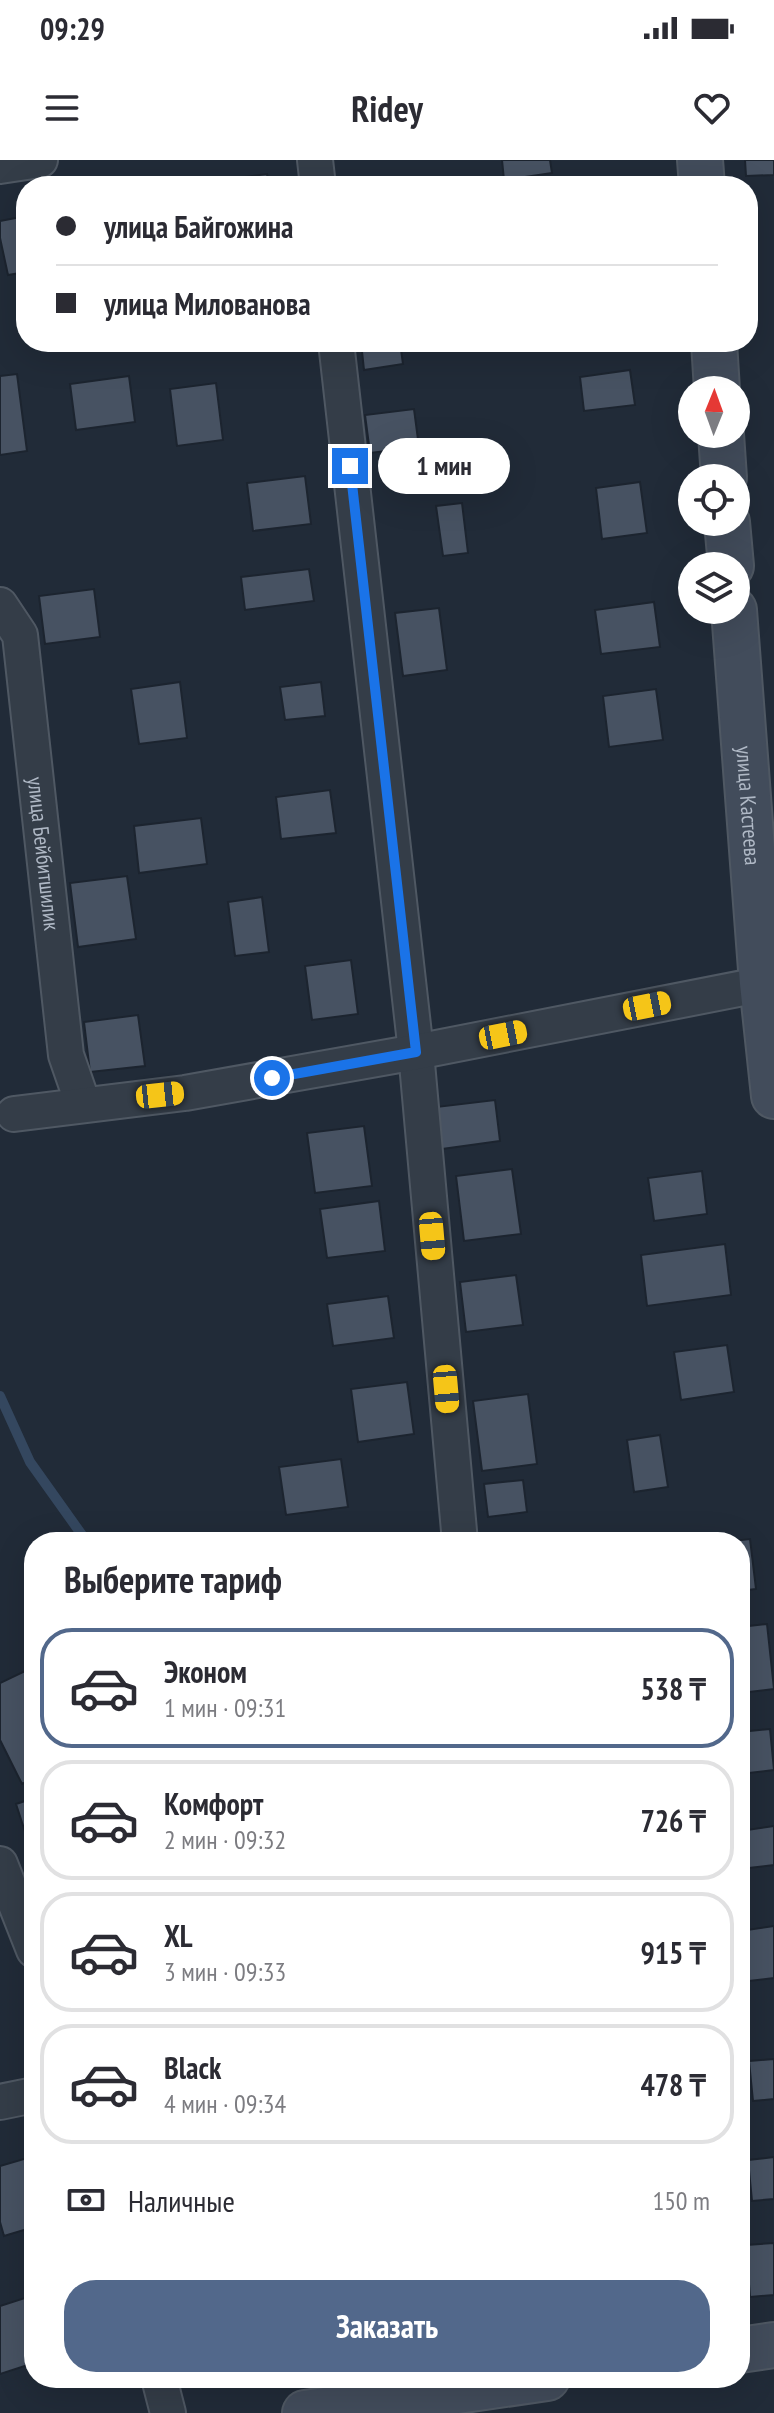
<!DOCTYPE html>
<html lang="ru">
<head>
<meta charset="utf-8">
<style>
  :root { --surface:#fff; --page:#f2f2f3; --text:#2b2b33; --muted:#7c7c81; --line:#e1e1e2; --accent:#52688b }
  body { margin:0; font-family:"PT Sans Narrow",sans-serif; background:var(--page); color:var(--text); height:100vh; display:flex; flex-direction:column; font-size:30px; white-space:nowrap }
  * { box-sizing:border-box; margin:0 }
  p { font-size:26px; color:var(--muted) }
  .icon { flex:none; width:44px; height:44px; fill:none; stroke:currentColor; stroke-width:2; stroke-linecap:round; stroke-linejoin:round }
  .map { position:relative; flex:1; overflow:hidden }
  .details { position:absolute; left:24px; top:1372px; width:726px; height:856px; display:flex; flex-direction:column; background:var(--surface); border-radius:32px; box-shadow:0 8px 32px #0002 }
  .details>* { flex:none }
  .guide { position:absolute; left:16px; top:16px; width:742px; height:176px; border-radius:32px; box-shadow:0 8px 32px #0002; display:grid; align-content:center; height:176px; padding:0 40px; background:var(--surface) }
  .needle { width:52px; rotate:1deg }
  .buttons { position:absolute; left:678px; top:216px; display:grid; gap:16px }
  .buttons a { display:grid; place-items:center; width:72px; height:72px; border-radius:50%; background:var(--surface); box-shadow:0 8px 32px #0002; font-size:40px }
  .end { position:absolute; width:36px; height:36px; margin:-18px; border:10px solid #1a73e8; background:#fff; box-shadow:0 0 0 4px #fff }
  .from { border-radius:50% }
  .bubble { position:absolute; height:56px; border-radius:28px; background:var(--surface); box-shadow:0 8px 32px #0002; font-size:26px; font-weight:700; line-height:56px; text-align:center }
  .car { position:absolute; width:24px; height:48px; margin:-24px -12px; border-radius:10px; box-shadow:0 0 6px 2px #0007; background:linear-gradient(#f5c518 24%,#345 0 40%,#f5c518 0 76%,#345 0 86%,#f5c518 0) }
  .guide b { display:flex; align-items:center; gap:28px; height:76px; font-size:30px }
  .guide b+b { border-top:2px solid var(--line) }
  .guide i { width:20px; height:20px; background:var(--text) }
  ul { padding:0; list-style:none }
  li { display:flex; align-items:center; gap:24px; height:120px; margin:0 16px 12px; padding:0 24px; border:4px solid var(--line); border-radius:32px }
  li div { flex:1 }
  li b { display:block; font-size:30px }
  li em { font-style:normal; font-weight:700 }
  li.on { border-color:var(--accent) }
  li>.icon { width:72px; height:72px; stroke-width:1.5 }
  h2 { padding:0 40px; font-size:36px; line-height:96px }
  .pay { display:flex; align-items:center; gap:20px; height:88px; padding:0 40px; font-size:30px }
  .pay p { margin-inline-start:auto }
  .primary-button { display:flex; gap:16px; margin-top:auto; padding:16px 40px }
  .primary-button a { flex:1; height:92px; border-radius:32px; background:var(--accent); color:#fff; font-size:32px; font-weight:700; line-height:92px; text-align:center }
  .status { display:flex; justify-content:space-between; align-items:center; height:56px; padding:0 40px; background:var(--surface); direction:ltr }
  .status svg { height:22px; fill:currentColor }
  header { display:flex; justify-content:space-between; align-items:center; height:104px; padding:0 40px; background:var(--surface); font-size:36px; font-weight:700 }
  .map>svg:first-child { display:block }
</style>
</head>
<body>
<div class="status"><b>09:29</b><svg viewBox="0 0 49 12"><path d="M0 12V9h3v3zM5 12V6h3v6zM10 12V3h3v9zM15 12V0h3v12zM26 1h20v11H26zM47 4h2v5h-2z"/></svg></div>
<header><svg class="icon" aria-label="menu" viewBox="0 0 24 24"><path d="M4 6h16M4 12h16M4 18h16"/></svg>Ridey<svg class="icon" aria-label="heart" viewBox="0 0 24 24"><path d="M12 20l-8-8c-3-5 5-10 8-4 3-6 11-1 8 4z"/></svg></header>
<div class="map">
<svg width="774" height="2253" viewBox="0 0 774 2253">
  <rect width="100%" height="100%" fill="#212b38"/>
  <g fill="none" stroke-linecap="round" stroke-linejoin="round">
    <path stroke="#34475f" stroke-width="10" d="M0 1236 30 1302 87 1382"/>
  </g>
  <path fill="#475262" stroke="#1c242f" stroke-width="2" d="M502 0H550L552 13 504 20Z
    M745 0H774V15L746 16Z
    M267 14 269 26H209L208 22Z
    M618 21 619 26H577Z
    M26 56V112L8 115 0 78V61Z
    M361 182H400L403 204 364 210Z
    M563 182H620L564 189Z
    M630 210 635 245 584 251 580 217Z
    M17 214 27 291 0 295V216Z
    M129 216 135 262 76 270 70 224Z
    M216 223 223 280 177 286 170 229Z
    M414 249 419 287 370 293 365 255Z
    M305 316 311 364 253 371 247 323Z
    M640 322 647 373 602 379 596 328Z
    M462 343 468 393 443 396 436 346Z
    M309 409 314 441 245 450 241 417Z
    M94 429 100 477 45 484 39 436Z
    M654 442 660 487 601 494 595 450Z
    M439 448 447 510 403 516 395 453Z
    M180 522 187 578 139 584 131 529Z
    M321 522 325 556 285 560 280 527Z
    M656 529 663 580 609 587 603 536Z
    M330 630 336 673 281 679 276 637Z
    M201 658 207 704 139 713 134 666Z
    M127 716 136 779 78 787 70 723Z
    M262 737 269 792 235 796 228 742Z
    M351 800 358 854 312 860 305 806Z
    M138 855 145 906 90 912 84 862Z
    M495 940 500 981 442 989 436 947Z
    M364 966 372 1026 315 1033 307 973Z
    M512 1009 521 1074 464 1081 456 1016Z
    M702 1011 707 1054 654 1061 648 1018Z
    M379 1041 385 1091 327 1098 320 1049Z
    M725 1084 731 1135 647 1146 641 1095Z
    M516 1115 523 1165 466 1172 460 1122Z
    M388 1136 394 1178 333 1186 327 1144Z
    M727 1185 734 1232 681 1240 674 1192Z
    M407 1222 414 1274 358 1282 351 1229Z
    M528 1234 537 1304 482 1311 473 1241Z
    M660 1275 668 1327 634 1332 627 1280Z
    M341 1299 348 1347 286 1355 279 1307Z
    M523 1320 527 1352 488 1357 484 1324Z
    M750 1379 756 1429 740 1431V1382H724Z
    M767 1464 774 1529 740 1533V1467Z
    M25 1511 34 1530V1618L22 1624 0 1580V1523Z
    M770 1569 774 1610 740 1614V1572Z
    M34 1638V1685L30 1687 16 1644Z
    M774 1666V1705L740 1709V1671Z
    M774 1766V1818L740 1822V1771Z
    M774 1899V1939L753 1941 749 1901Z
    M34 1996V2067L4 2076 0 2062V2006Z
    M774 1997V2039L752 2041 748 2000Z
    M774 2083V2135L750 2137 746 2085Z
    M34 2135V2203L0 2214V2146Z"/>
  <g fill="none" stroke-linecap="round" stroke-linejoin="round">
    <defs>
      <g id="street">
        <path d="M315 0 318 26"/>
        <path d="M0 6 40 0"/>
        <path d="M336 182 416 892 460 1382"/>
        <path id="s1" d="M0 445 20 475 66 895 83 944"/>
        <path d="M14 954 185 933 416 892 774 822"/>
        <path d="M0 1704 34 1790"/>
        <path d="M0 1942 34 1935"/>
        <path d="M159 2218 168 2253"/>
      </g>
      <g id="secondary">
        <path d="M700 0 702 26"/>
        <path d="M714 182 717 230"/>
        <path d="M721 274 724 318"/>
        <path d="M727 362 731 406"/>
        <path id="s2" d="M734 450 762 823 774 936"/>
        <path d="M740 2190 774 2185"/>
        <path d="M305 2253 547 2218"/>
      </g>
    </defs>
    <use href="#street" stroke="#4f5863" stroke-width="38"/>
    <use href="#secondary" stroke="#4f5863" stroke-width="48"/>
    <use href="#street" stroke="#343d48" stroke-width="34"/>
    <use href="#secondary" stroke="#424c5b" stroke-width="44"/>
  </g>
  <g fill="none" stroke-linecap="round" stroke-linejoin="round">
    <path stroke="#1a73e8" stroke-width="10" d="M272 918 416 892 350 306"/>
  </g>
  <g text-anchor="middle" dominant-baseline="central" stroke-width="6" stroke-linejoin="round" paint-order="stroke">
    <g font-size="22" fill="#afb8c5" stroke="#1a222d">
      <text stroke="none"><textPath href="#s2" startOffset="196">улица Кастеева</textPath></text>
      <text stroke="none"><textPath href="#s1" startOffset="256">улица Бейбитшилик</textPath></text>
    </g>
  </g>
</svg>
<div class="buttons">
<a><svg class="needle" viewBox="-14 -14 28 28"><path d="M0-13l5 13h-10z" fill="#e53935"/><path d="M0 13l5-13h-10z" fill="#7c7c81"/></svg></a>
<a><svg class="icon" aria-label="locate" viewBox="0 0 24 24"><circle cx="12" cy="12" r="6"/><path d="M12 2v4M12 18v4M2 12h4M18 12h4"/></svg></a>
<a><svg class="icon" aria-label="layers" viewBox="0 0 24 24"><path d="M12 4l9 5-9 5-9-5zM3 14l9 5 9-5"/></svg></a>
</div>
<i class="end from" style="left:272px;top:918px"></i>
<i class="end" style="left:350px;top:306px"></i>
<div class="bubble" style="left:378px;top:278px;width:132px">1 мин</div>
<i class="car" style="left:647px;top:846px;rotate:79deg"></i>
<i class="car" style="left:503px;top:875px;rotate:79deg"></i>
<i class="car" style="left:160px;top:935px;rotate:84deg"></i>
<i class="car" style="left:432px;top:1076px;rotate:175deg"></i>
<i class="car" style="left:446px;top:1229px;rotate:175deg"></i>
<div class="guide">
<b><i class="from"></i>улица Байгожина</b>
<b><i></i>улица Милованова</b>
</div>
<section class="details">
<h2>Выберите тариф</h2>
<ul>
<li class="on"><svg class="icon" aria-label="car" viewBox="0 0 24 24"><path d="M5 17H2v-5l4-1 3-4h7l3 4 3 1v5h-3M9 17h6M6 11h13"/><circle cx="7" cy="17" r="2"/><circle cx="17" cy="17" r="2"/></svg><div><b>Эконом</b><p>1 мин · 09:31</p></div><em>538 ₸</em></li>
<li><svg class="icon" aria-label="car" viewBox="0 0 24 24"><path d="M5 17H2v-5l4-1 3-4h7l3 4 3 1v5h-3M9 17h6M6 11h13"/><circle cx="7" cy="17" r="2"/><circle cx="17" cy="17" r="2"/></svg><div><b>Комфорт</b><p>2 мин · 09:32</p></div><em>726 ₸</em></li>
<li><svg class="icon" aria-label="car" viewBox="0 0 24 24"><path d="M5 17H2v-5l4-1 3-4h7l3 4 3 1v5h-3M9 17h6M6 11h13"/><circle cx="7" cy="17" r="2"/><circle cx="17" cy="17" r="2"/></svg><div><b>XL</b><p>3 мин · 09:33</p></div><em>915 ₸</em></li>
<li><svg class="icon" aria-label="car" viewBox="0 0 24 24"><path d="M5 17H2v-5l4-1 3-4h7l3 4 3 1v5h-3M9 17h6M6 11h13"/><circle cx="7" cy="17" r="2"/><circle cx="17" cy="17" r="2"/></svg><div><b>Black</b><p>4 мин · 09:34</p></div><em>478 ₸</em></li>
</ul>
<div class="pay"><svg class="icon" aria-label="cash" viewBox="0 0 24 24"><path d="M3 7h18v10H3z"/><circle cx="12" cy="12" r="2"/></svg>Наличные<p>150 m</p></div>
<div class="primary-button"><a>Заказать</a></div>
</section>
</div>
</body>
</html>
